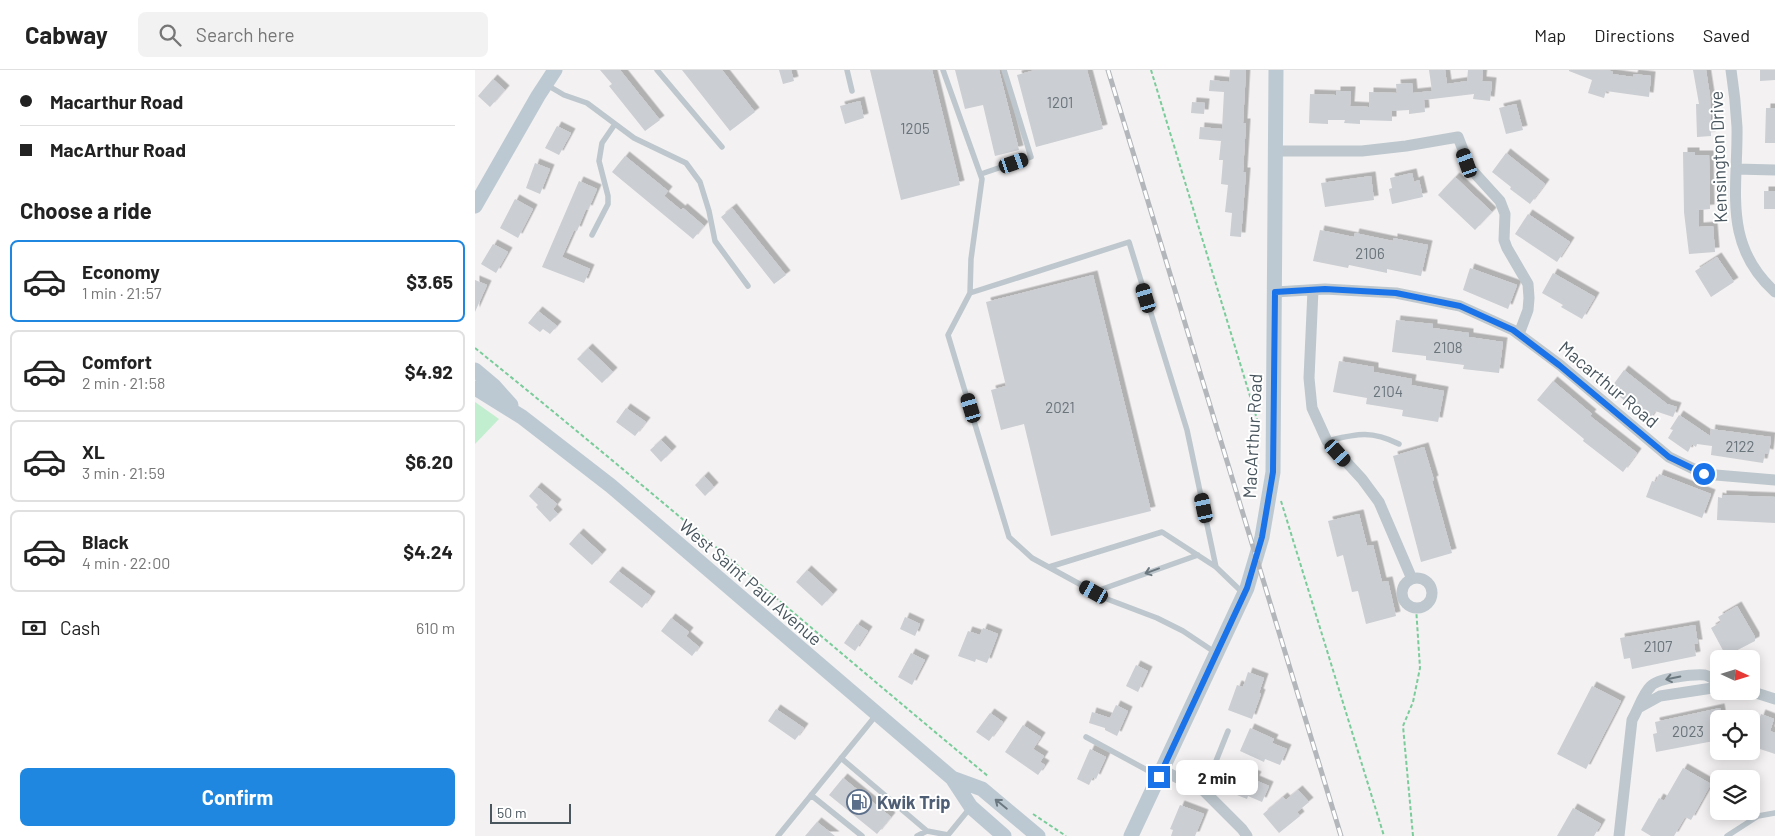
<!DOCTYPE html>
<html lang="en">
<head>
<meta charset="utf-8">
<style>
  :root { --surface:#fff; --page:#f2f2f2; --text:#222; --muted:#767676; --line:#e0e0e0; --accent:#1f87df }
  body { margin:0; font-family:Barlow,sans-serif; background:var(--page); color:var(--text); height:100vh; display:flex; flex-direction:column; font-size:19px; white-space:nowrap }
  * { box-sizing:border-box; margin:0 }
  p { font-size:16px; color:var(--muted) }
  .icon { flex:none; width:28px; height:28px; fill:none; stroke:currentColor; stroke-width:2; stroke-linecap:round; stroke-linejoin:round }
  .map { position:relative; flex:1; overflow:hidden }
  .drawer { display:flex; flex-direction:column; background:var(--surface); width:475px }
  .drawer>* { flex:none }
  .guide { display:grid; align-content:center; height:110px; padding:0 20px; background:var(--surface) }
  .needle { width:32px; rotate:94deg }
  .buttons { position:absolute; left:1235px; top:580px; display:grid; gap:10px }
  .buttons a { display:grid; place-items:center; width:50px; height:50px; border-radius:8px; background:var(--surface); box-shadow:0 2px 12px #0003; font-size:25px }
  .scale { position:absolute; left:15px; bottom:12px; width:81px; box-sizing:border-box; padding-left:5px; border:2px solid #49565e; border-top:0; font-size:14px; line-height:18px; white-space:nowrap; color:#49565e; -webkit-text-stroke:4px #fff; paint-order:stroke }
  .end { position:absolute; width:22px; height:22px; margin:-11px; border:6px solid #1a73e8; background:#fff; box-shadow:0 0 0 2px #fff }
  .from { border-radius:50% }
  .bubble { position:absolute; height:35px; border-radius:8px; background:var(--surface); box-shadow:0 2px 12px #0003; font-size:16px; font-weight:700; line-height:35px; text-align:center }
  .car { position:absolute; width:15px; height:30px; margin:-15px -8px; border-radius:6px; box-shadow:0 0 4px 1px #0007; background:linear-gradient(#222 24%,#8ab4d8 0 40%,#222 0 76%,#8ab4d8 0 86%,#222 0) }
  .guide b { display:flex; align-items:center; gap:18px; height:48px; font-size:19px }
  .guide b+b { border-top:1px solid var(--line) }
  .guide i { width:12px; height:12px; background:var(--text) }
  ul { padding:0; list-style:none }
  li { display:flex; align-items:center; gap:15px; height:82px; margin:0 10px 8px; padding:0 10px; border:2px solid var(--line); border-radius:8px }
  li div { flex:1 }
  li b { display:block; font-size:19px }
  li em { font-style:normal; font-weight:700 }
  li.active { border-color:var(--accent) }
  li>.icon { width:45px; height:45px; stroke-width:1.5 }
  h2 { padding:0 20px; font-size:22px; line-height:60px }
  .pay { display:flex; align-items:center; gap:12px; height:55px; padding:0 20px; font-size:19px }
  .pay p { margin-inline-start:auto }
  .button { display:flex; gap:10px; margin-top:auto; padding:10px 20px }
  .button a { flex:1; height:58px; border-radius:8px; background:var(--accent); color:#fff; font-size:20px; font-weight:700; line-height:58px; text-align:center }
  header { display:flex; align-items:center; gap:30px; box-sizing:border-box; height:70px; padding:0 25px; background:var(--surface); border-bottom:1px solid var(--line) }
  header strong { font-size:24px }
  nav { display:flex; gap:28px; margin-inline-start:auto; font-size:18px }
  .search { width:350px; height:45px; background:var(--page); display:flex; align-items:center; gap:12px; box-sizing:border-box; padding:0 18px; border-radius:8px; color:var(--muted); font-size:19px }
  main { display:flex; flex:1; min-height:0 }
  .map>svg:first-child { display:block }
</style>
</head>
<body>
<header>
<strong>Cabway</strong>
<div class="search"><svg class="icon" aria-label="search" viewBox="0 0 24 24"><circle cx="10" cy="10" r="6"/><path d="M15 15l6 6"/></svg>Search here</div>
<nav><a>Map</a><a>Directions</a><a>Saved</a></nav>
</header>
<main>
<section class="drawer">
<div class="guide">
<b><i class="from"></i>Macarthur Road</b>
<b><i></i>MacArthur Road</b>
</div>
<h2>Choose a ride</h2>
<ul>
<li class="active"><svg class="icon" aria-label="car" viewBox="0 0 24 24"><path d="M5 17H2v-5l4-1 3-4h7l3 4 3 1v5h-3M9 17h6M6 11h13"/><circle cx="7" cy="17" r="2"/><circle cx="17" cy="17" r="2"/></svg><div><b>Economy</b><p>1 min · 21:57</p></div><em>$3.65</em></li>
<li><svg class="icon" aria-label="car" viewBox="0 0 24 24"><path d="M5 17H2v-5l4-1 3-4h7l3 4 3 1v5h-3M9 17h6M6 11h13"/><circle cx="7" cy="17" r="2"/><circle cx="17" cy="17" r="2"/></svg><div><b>Comfort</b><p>2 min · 21:58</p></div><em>$4.92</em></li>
<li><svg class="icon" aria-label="car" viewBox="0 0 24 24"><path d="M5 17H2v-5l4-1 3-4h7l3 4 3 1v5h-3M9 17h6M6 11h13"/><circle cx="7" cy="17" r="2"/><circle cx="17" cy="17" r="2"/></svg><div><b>XL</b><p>3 min · 21:59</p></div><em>$6.20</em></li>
<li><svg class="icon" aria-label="car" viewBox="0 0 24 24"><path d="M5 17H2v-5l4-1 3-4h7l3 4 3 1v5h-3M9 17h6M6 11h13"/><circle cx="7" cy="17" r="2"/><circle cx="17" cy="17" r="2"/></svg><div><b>Black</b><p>4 min · 22:00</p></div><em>$4.24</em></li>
</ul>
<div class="pay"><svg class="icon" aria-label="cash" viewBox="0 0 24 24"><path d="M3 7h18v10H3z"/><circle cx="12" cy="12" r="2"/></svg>Cash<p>610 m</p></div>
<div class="button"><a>Confirm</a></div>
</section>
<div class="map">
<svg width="1300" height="766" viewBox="0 0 1300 766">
  <defs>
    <filter id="shadow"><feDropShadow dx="4.5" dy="-4.5" stdDeviation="0" flood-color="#0004"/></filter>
  </defs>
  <rect width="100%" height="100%" fill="#f3f1f1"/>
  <path fill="#c1eece" d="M0 332 24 349 0 374Z"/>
  <path fill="#cbced3" filter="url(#shadow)" d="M125 0H145L185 50 170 61 134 16 137 14Z
    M207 0H247L280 42 255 61Z
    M304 0H316L319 11 308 14Z
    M395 0H457L485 115 426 130Z
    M480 0H524L544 80 520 86 508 35 490 39Z
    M560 0H612L628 59 561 77 542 5Z
    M755 0H771L768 53H771L768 102H771L766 167 755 166 757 143 750 142 753 115 746 114 748 90H744L746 71 724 69 725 57 747 59 749 22 734 21 735 10 754 12Z
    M954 0H970L972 14 992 11 993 0H1008L1007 11 1017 12 1015 31 998 29 999 24 949 30 950 42 934 44V40L917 41V51L885 50V54L869 53 870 50H853V54L834 53 835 24 861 25V21H876L875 36 894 37V22L922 23 921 14 937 13 938 23 957 21Z
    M1094 0H1133L1138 2 1137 4 1158 7 1159 4 1176 6 1174 27 1131 21 1129 28 1113 23 1117 10 1094 1Z
    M1218 0H1231L1235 26 1236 66 1222 67 1221 34H1224Z
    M1285 0H1300V10L1285 11Z
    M18 9 30 20 15 37 3 26Z
    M385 31 389 48 370 54 365 36Z
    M717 32 730 33 729 44 716 43Z
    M1041 34 1048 60 1031 64 1024 38Z
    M1291 38H1300V73H1290Z
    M82 56 96 63 84 85 70 78Z
    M1208 82H1220V85H1234L1235 139 1224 140V157L1238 156 1240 182 1214 184 1209 142Z
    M1031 83 1070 114 1055 134 1035 119 1036 117 1017 102Z
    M150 86 193 121 189 126 206 140 208 138 229 156 218 169 137 102Z
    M60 93 75 99 65 124 51 118Z
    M937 103 939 112 944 110 948 127 917 134 914 119 917 118 915 108Z
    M896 106 899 130 850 137 846 113Z
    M980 107 1017 142 1000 160 963 125Z
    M104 111 122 119 113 140 111 139 102 161 99 160 87 187 115 199 109 213 67 197Z
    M1289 121H1300V139H1289Z
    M40 129 58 139 43 168 25 158Z
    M257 138 311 205 299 214 246 147Z
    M1053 144 1095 172 1082 192 1040 164Z
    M845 160 879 167 880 163 918 171V168L953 175 946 206 912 199V203L874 195 873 198 838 191Z
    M18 174 33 182 21 203 6 194Z
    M1242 187 1259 212 1236 227 1220 201Z
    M995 198 1042 215 1033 239 988 220Z
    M1078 203 1120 227 1107 249 1086 237 1088 235 1067 223Z
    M618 205 676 441 576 466 549 354 526 360 516 320 531 316 511 232Z
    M0 210 12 215 0 242Z
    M63 241 82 256 75 264 68 259 65 262 53 253Z
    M921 250 958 254V258L994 263V267L1028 272 1024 303 988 299 989 295 951 290V286L917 282Z
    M113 278 138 302 127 313 102 289Z
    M864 291 899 297V302L937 309 936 315 969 321 963 352 927 346 928 340 891 334 892 328 858 322Z
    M1149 300 1192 334 1202 337 1198 347 1180 341 1174 350 1135 319Z
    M1078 311 1117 344 1115 346 1162 383 1148 402 1108 371 1109 369 1062 330Z
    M151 338 171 352 160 366 141 352Z
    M1204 345 1235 366 1236 359 1296 367 1294 384 1290 383 1288 393 1236 385 1237 376 1222 374 1221 377 1217 374 1213 382 1193 368 1198 360 1195 359Z
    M186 370 197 381 186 392 175 380Z
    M949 377 959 410 957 411 977 483 946 492 918 386Z
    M1184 404 1236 424 1227 448 1171 427 1177 411 1181 412Z
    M229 406 239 417 230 426 220 415Z
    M62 417 82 434 78 439 83 444 75 452 61 437 63 435 54 426Z
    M1247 425 1300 427V453L1242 450 1243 427 1247 428Z
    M884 444 892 476 898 475 907 512 913 511 921 546 891 554 883 521 877 522 868 485 862 487 853 451Z
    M104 463 127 484 117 495 94 474Z
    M332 500 358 524 347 536 321 512Z
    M143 501 176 526 167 538 134 512Z
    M1262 536 1280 567V571L1251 586 1236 558 1246 552 1243 547Z
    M430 547 445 554 440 566 425 559Z
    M196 548 214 562 211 566 224 577 217 586 186 561Z
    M382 554 393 561 380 581 369 573Z
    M1220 555 1223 574H1219L1221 586 1157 599 1155 588 1149 589 1145 568Z
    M508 558 523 564 512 593 501 589 500 592 483 586 493 561 505 565Z
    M436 583 450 590 437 615 423 607Z
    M661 595 673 601 663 622 651 616Z
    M773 602 789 608 784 623 786 624 777 649 753 640 762 615 768 617Z
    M1117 616 1146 631 1111 699 1082 684Z
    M641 635 653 641 642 666 630 660V658L614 653 617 642 635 648Z
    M1245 638 1247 649H1244V670L1181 682 1178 664 1182 663 1180 652Z
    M301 639 329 658 320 670 293 651Z
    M515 643 528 652 514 671 501 662Z
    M1286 644 1299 649 1295 661 1300 663V684L1276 676V652L1282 655Z
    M548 655 566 667 558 679 569 686 565 692 570 695 563 705 530 682Z
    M775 658 799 669 797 673 812 679 805 695 790 689 789 692 765 681Z
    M615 679 631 687 621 709 618 707 614 715 602 709Z
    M756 695 782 706 780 710 794 716 787 732 773 726 772 729 747 719Z
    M1208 698 1236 714 1216 750 1210 747 1199 766H1176L1166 760 1184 728 1189 731Z
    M368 708 416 747 402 764 354 725Z
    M823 720 834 732 822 742 825 746 804 763 788 744 808 727 811 730Z
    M705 735 729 744 720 766H696L698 760 695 759Z
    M1098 738 1126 754 1119 766H1082Z
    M342 752 360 766H330Z"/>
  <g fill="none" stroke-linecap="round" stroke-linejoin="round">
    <path stroke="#7acc9b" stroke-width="2" stroke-dasharray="4 2.5" stroke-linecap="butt" d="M676 0 785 359
      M0 278C174 418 342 564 514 707
      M806 431 909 766
      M558 744 591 766
      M938 766 928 656 938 632 945 598 941 537"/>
    <path stroke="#bdc7cd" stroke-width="5.5" d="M182 0 247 77
      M372 0 377 21
      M468 0 507 109 496 189 495 223
      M72 15 89 25 112 33 159 68 211 93 225 112 234 141 240 171 273 216
      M506 104 556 87 529 0
      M117 165 133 134V126L124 91 127 73 140 54
      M852 371C882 364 895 360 924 374
      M574 497 687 462 741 497
      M619 522 723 485
      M741 583 708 561 682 548 632 529 557 488 534 467 473 265 495 223 654 172 712 360 741 497 768 523
      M611 667 683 706
      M366 688 452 761
      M729 721 753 661
      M336 725 387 766
      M303 766 402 644
      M442 766 452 761 473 765 495 738
      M1252 766 1283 746 1300 743"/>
    <path stroke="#bdc7cd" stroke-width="11" d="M1256 0C1259 19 1261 38 1262 57 1263 120 1247 174 1300 222
      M801 81H887L931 76 983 67 995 98 1025 131 1030 144 1029 170 1032 178 1053 214 1054 228 1053 240 1044 264
      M1261 99 1300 100
      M838 220 834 308 837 338 852 371 887 409 904 432 937 509
      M800 222 850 219 921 223 985 236 1038 260 1085 295 1194 387 1229 404 1300 410
      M927 523a15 15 0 1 1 30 0a15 15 0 1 1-30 0Z
      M1275 621 1300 629
      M1165 637 1185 626 1244 617
      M687 700 729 721 767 759 772 766
      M1144 766 1157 650C1164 638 1167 625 1176 616 1183 608 1219 604 1230 605 1234 606 1240 610 1244 612"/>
    <path stroke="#bdc9d2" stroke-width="15" d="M0 136 63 26 80 0
      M0 300 19 316 36 335
      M0 318 47 347 136 416 477 708 496 737 529 766
      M477 708 507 719 563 766
      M656 766 772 518 787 467 798 402 801 0"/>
    <defs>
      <path id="rail" d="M633 0 866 766"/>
    </defs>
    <use href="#rail" stroke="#b3b7bb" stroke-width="5"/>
    <use href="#rail" stroke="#fff" stroke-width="3" stroke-dasharray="9" stroke-linecap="butt"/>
  </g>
  <defs><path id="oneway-shaft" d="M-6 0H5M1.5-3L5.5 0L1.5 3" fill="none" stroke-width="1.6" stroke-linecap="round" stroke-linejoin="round" transform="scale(1.25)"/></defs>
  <g stroke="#6c787f">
    <use href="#oneway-shaft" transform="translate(677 501) rotate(160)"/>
    <use href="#oneway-shaft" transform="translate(1198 608) rotate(168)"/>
  </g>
  <use stroke="#6c7881" href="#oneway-shaft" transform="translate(526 734) rotate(-141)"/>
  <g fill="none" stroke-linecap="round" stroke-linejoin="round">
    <path stroke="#1a73e8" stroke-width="6" d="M684 707 772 518 787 467 798 402 800 222 850 219 921 223 985 236 1038 260 1084 295 1194 387 1229 404"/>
  </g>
  <defs>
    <symbol id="fuel-ring" viewBox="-11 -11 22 22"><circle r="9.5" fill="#fff" stroke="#5c6f8a" stroke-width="1.5"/><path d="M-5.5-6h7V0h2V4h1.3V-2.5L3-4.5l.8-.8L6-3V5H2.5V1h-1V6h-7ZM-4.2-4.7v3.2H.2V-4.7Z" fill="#5c6f8a"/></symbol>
  </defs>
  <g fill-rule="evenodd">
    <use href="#fuel-ring" x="370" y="718" width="28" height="28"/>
  </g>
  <g text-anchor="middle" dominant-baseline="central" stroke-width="4" stroke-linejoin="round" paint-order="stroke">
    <g font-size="15" fill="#6a747b">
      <text x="585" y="32">1201</text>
      <text x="440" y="58">1205</text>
      <text x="895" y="183">2106</text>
      <text x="973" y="277">2108</text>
      <text x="913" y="321">2104</text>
      <text x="585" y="337">2021</text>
      <text x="1265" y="376">2122</text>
      <text x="1183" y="576">2107</text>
      <text x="1213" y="661">2023</text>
    </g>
    <g font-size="18" fill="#49565e" stroke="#fff">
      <text transform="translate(1243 87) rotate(-92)">Kensington Drive</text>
      <text transform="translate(1134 314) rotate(40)">Macarthur Road</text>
      <text transform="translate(777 366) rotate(-87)">MacArthur Road</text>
      <text transform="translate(276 512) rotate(41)">West Saint Paul Avenue</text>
    </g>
    <g font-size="18" font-weight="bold" fill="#4e5e75" stroke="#fff" text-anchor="start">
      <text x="402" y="732">Kwik Trip</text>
    </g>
  </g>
</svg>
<div class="buttons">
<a><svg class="needle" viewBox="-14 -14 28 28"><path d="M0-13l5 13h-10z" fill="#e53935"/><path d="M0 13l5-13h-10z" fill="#767676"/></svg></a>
<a><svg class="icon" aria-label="locate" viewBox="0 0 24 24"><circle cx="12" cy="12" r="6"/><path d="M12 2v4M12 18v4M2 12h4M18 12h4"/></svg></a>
<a><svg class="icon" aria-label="layers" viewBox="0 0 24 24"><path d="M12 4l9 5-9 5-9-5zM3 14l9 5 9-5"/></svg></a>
</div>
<div class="scale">50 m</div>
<i class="end from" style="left:1229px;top:404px"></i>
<i class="end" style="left:684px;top:707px"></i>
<div class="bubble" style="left:701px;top:690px;width:82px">2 min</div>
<i class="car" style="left:539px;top:93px;rotate:71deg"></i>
<i class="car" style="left:992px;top:93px;rotate:340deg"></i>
<i class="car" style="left:671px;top:228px;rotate:343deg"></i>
<i class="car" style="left:496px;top:338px;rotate:343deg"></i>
<i class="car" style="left:863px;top:383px;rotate:138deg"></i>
<i class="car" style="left:729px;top:438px;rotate:348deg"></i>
<i class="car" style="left:619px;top:522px;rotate:299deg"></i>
</div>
</main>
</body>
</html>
